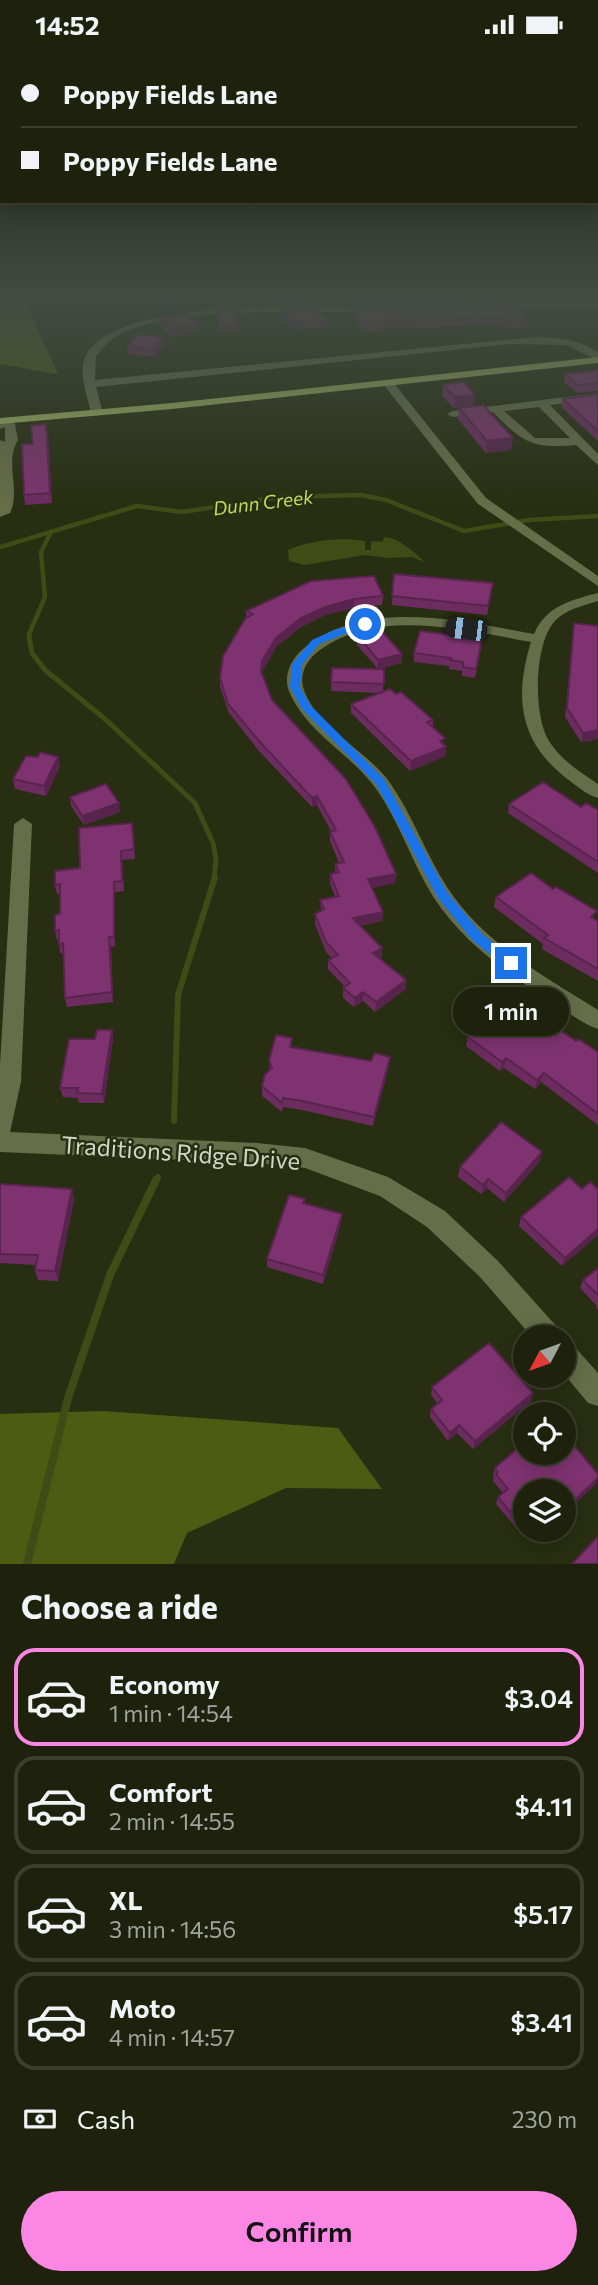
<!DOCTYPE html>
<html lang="en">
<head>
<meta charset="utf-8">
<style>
  :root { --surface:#1e220d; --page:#2b2f1b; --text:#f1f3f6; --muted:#a1a49d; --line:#3c3f2e; --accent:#fc86e4 }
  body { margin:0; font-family:Commissioner,sans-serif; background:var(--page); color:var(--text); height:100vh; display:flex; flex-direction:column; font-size:26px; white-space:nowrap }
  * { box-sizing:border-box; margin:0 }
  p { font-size:23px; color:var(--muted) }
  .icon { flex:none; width:38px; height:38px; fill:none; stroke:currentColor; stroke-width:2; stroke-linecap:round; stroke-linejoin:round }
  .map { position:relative; height:1515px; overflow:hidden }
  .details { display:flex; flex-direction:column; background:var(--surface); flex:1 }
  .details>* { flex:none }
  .top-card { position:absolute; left:0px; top:0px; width:598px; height:154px; box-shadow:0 4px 18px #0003,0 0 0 2px var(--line); display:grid; align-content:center; height:154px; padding:0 21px; background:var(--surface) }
  .needle { width:46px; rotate:229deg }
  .buttons { position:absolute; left:513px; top:1276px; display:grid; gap:14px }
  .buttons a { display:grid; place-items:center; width:63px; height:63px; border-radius:50%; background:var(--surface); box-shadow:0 4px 18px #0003,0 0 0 2px var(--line); font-size:35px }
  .end { position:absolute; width:32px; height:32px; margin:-16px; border:9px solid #1a73e8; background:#fff; box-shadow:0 0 0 4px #fff }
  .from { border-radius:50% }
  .bubble { position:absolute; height:49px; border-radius:24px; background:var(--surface); box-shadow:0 4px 18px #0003,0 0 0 2px var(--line); font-size:23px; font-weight:600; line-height:49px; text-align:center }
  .car { position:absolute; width:21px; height:42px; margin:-21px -10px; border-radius:9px; box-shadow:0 0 5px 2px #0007; background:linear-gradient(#222 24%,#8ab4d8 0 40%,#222 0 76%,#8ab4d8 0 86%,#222 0) }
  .top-card b { display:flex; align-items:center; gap:24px; height:66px; font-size:26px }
  .top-card b+b { border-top:2px solid var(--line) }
  .top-card i { width:18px; height:18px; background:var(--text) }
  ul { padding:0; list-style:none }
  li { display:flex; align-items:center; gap:21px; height:98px; margin:0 14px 10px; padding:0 7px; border:4px solid var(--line); border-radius:21px }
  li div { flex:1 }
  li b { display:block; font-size:26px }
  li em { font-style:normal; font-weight:600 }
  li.selected { border-color:var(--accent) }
  li>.icon { width:63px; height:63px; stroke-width:1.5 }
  h2 { padding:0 21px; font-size:32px; line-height:84px }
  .pay { display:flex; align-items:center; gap:18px; height:77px; padding:0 21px; font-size:26px }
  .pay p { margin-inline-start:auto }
  .cta { display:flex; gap:14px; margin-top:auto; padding:14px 21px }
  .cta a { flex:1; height:80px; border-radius:42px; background:var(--accent); color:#111; font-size:28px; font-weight:600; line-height:80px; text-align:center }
  .status { display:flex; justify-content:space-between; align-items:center; height:49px; padding:0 35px; background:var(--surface); direction:ltr }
  .status svg { height:19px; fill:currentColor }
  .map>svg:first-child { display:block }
</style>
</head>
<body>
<div class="status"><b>14:52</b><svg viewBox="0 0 49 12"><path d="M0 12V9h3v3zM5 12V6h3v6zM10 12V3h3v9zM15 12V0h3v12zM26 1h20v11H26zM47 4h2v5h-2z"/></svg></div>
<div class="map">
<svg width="598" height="1515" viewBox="0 0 598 1515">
  <rect width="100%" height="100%" fill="#282e11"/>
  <path fill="#4e5c13" d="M0 247H22L58 325 0 315Z
    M103 1362 338 1379 382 1440 286 1439 187 1484 174 1515H0V1365Z"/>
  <path fill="#414b16" d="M385 488C400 489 419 507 424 513L412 508 388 509 365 506 305 516 289 512 288 501C311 491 339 488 365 492V501H371V492L382 493Z"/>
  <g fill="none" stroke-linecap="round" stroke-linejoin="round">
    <path stroke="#414b16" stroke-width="4.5" d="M0 498 137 457 182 463 281 448 361 446 386 451 464 482 529 471 598 467
      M30 589 29 585 45 548 41 503 51 483"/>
    <path stroke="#414b16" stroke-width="5" d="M29 588 32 604 45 621 105 670 195 754 213 794 216 810 214 830"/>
    <path stroke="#414b16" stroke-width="6" d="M174 1072 178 946 215 828
      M155 1133 158 1128"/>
    <path stroke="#414b16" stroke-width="8" d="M27 1515 68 1349 110 1226 156 1131"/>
    <path fill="#656e48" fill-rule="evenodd" d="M598 253V259L497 261 492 258 497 255Z
      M313 257 378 258 383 261 378 264C318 263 157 256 111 291 105 295 101 302 96 307L95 331 535 288C558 288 579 291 598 303V311L566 296 511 295 96 338 103 364 97 367 91 364C88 348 77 322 86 306 115 255 261 258 313 257Z
      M384 332H392L486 449 598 527V537L478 455 384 336Z
      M598 344V350L550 356 598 405V416L576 396C533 400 523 394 493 363L453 368 447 365 453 362ZM539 358 570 389H535L504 362Z
      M0 369H8L15 375 18 391C4 413 21 441 10 464L0 468V391L5 393V378L0 380Z
      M598 544V552C583 557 565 560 554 573 534 596 533 667 549 692 561 711 580 723 598 735V749C586 746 576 736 566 729 519 692 514 648 531 593 464 581 373 557 315 605 306 613 300 625 303 638 313 675 365 701 388 731 412 764 425 804 447 838 483 894 544 927 598 961V980C583 975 570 965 557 956 511 927 464 895 434 849 412 814 400 774 377 741 352 705 306 684 289 642 283 627 291 610 303 600 365 548 461 572 534 585 546 557 571 551 598 544Z
      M23 769 32 775 21 1033 10 1083 257 1094 305 1099 388 1128 445 1162 498 1212 558 1279 562 1288H532L480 1228 427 1178 380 1147 305 1119 257 1114 0 1103V1016L14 775Z
      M564 1292 573 1296 598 1324V1357L588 1354 564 1325Z"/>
    <path fill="#9eb15f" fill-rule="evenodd" d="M598 308V314L172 360 0 375V369L172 354Z"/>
  </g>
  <path fill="#6c2c60" d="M219 247H235L236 258H219Z
    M258 247H302L304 249V256L269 257Z
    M347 247H534L511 248 510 252 350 255Z
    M518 256 527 271 526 278 502 279 500 276 386 279V281L361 282 354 267 355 260Z
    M280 261 329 272V279L293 280 280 268Z
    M236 262 238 283H218V276Z
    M158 268 199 275 200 282 172 288 158 275Z
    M165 295 154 308 128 305 127 298Z
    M598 321V342L577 344 564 333 565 325Z
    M443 336 474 357 454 359 442 347Z
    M598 345V392L561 358 563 350Z
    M459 359 513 389 511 401 486 404 458 370Z
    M48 384 52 454 25 456 24 446Z
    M394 525 492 543 487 566 392 556Z
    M383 547 382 556 354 559 325 566 301 578 276 598 263 621 262 624 272 651 396 825 395 834 372 839 383 863 382 872 360 877 382 899V908L380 909 406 940 375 963 363 952 354 958 343 949V939L345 938 328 920V911L332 909 326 903 315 875V865L321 862 320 851 335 848 330 834V825L335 824V815L339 814 330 792V783L331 782 317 756 312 758 259 702 229 664 220 638V629L246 570V562Z
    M574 574 598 577V690L581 693 565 668Z
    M358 587 402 614 378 620 357 596Z
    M481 599 475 629 462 627V622L449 620V617L414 613V604Z
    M332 619 384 620 383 642 396 645 433 671V678L446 698 445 707 410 722 351 664V655L379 644 331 642Z
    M38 708 60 717 46 747 15 740 13 730Z
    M70 748 120 763 84 776 71 757Z
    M509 755 581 758 598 761V824L508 764Z
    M132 774 135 810 122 811 124 842 115 843V897L111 898 113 953 67 958 65 949 64 904H60L59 891H57L55 882 60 865V845H57L55 836 80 819Z
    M553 840 598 872V932L542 900 543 895 494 858 496 848Z
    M112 981 113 990 104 1054H79L78 1049 63 1048 60 1039 95 990Z
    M556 986 576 992 598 1003V1076L541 1033 535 1040 504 1019 500 1022 466 997 468 988Z
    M292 989V998L389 1017 373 1077 302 1061 283 1058 282 1063 262 1047V1037L270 1021 269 1011Z
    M540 1112 504 1153 487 1139 481 1145 458 1128 460 1118Z
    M0 1135 74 1150 58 1232 38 1231 35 1221 36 1216 0 1214Z
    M582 1140H598L562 1217 519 1177 521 1168Z
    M305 1150V1154L341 1174 323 1235 267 1218V1210Z
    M598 1219V1261L596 1259 597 1257 580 1239 583 1231Z
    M432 1338 531 1352 473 1400 457 1384 448 1392 430 1368 431 1360 438 1355 431 1346Z
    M564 1377 569 1384 568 1389 596 1435 525 1442V1472L517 1480 496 1455 498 1448 503 1444 493 1432 494 1429 493 1427 495 1419Z
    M536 1480H547L540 1486Z"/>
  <path fill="#58244e" d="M175 255V262L158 264 157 258Z
    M199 275 200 282 172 288V280Z
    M164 288 165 295 154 308 153 300Z
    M475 346 474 357 454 359 455 348Z
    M46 375 48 384 52 454 50 444Z
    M513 389 511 401 486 404 487 392Z
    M354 550V559L325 566 301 578 276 598 263 621 261 631 262 612 276 589 301 569 325 558Z
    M402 605V614L378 620V611Z
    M598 681V690L581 693 583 684Z
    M446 698 445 707 410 722 411 712Z
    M58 708 60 717 46 747 44 737Z
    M317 747V756L312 758V749Z
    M119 754 120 763 84 776 82 767Z
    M396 825 395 834 368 840V830Z
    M114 833 115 843V897L114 888Z
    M383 863 382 872 352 878 353 869Z
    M109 888 111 898 113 953 112 943Z
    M382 899V908L373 913V904Z
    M406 931V940L375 963 376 953Z
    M363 943V952L354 958 355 949Z
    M112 981 113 990 104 1054 102 1045Z
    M390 1008 389 1017 373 1077 374 1068Z
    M506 1009 504 1019 500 1022 502 1013Z
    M544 1024 541 1033 535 1040 537 1031Z
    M542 1103 540 1112 504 1153 506 1144Z
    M488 1130 487 1139 481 1145 483 1136Z
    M72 1140 74 1150 58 1232 55 1222Z
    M342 1165 341 1174 323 1235V1226Z
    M598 1180V1186L562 1217 565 1209Z
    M533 1344 531 1352 473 1400 475 1392Z
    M459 1376 457 1384 448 1392 450 1384Z
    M598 1429 596 1435 564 1465V1461Z
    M525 1467V1472L517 1480 519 1473Z"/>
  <path fill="#7e3370" stroke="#58244e" stroke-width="2" d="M219 247H235V251H219Z
    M265 247H302L304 249 268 250Z
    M350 247H429L351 249Z
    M166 248 175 255 157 258Z
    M518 256 527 271 502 272 501 269 386 272 387 274 361 275 355 260Z
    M316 260 329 272 293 273 280 261Z
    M219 262H236L238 276H218Z
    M186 264 199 275 172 280 158 268Z
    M138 285 164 288 153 300 127 298Z
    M598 321V334L578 336 565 325Z
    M464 333 475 346 455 348 443 336Z
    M598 345V382L563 350Z
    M483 356 513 389 487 392 459 359Z
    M46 375 50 444 24 446 22 395H33L31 377Z
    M394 525 493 534 488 557 392 547Z
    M374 527 383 547 354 550 325 558 301 569 276 589 262 612 261 622 272 651 346 730 375 778 396 825 368 830 383 863 353 869 382 899 373 904 406 931 376 953 363 943 355 949 343 939 350 934 328 911 338 906 326 893 315 865 324 860 320 851 339 847 330 825 339 823 335 815 344 813 330 783 336 781 317 747 312 749 259 692 228 655 220 629 223 607 245 570 253 565 246 562 311 532Z
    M574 574 598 577V681L583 684 567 659Z
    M381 581 402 605 378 611 358 587Z
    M420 582 482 590 476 620 463 618V613L450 611 451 609 414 604Z
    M332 619 384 620V635L331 633Z
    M390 640 396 645 401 643 433 671 427 673 445 689 440 692 446 698 411 712 351 655Z
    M40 703 58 708 44 737 13 730 26 707 38 708Z
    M543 733 581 758 586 754 598 761V813L509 755Z
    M106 735 119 754 82 767 70 748Z
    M132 774 134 800 121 802 122 832 114 833V888H109L112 943 65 949 63 894 59 895V881L55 882V866L60 865V835L55 836V822L80 819 79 779Z
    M531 824 553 840 556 838 597 862 591 868 598 872V920L544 889 548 886 496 848Z
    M504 950 556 986 560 981 576 992 578 990 598 1003V1065L544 1024 537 1031 506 1009 502 1013 468 988Z
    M97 981H112L102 1045 77 1044 78 1039H60L69 990H95Z
    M276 986 292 989 290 998 371 1012 375 1004 390 1008 374 1068 302 1052 283 1049 282 1054 262 1037 265 1025 272 1019 269 1011Z
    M501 1073 542 1103 506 1144 488 1130 483 1136 460 1118Z
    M569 1128 582 1140 590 1133 598 1140V1180L565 1209 521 1168Z
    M0 1135 72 1140 55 1222 35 1221 38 1206 0 1205Z
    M289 1146 305 1150 303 1154 342 1165 323 1226 267 1210Z
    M598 1219V1246L583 1231Z
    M489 1294 533 1344 475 1392 459 1376 450 1384 431 1360 442 1351 432 1338Z
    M564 1377 569 1384 566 1387 598 1425V1429L564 1461V1442H525V1467L519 1473 498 1448 508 1440 496 1425 498 1423 495 1419 525 1393V1404H564Z
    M598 1487V1515H572Z"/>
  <linearGradient id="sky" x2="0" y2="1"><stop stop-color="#161909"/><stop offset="0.54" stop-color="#424c43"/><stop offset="1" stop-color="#424c43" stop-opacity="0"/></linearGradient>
  <rect width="598" height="459" fill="url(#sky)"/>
  <path fill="#1a73e8" d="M362 573 370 575 319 595 302 616 300 638 310 656 384 730 447 843 482 885 516 911V918H506L473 892 438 849 376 735 302 660 290 638 292 615 312 591 334 581Z"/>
  <g text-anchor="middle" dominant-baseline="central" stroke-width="5" stroke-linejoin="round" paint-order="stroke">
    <g font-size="19" font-style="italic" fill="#c1dc59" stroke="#282e11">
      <text transform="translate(263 453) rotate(-7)">Dunn Creek</text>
    </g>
    <g font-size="24" fill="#d2d7c5" stroke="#282e11">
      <text transform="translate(181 1103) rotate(4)">Traditions Ridge Drive</text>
    </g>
  </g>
</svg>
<div class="buttons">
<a><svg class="needle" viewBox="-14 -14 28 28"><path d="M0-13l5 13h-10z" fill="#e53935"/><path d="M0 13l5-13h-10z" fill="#a1a49d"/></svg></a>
<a><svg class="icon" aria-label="locate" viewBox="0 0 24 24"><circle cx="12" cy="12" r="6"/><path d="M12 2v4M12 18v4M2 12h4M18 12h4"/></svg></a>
<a><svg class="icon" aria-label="layers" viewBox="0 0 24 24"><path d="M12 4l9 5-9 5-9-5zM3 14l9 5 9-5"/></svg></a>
</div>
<i class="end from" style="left:365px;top:575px"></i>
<i class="end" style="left:511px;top:914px"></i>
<div class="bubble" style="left:453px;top:938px;width:116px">1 min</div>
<i class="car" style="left:466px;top:580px;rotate:277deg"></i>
<div class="top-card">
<b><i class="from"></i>Poppy Fields Lane</b>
<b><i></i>Poppy Fields Lane</b>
</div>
</div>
<section class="details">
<h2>Choose a ride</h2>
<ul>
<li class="selected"><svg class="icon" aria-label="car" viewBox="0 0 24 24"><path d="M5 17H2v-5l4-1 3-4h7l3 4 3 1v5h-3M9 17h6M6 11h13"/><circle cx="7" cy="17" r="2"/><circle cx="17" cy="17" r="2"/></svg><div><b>Economy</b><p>1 min · 14:54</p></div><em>$3.04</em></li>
<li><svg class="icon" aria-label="car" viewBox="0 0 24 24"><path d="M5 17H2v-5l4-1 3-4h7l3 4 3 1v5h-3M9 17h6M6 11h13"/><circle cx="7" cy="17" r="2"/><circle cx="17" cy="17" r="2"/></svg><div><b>Comfort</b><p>2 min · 14:55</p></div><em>$4.11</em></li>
<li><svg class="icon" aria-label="car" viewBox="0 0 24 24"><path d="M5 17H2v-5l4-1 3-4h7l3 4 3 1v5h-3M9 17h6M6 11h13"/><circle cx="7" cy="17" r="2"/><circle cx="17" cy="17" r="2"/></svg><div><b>XL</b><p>3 min · 14:56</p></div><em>$5.17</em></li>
<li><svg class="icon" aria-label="car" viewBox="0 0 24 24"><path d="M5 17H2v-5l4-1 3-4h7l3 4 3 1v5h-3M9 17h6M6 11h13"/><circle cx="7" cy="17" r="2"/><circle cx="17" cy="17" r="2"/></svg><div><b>Moto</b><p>4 min · 14:57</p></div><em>$3.41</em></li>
</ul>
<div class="pay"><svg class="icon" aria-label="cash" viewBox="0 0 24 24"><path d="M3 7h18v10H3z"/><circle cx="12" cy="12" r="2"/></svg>Cash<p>230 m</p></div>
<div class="cta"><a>Confirm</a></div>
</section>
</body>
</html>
